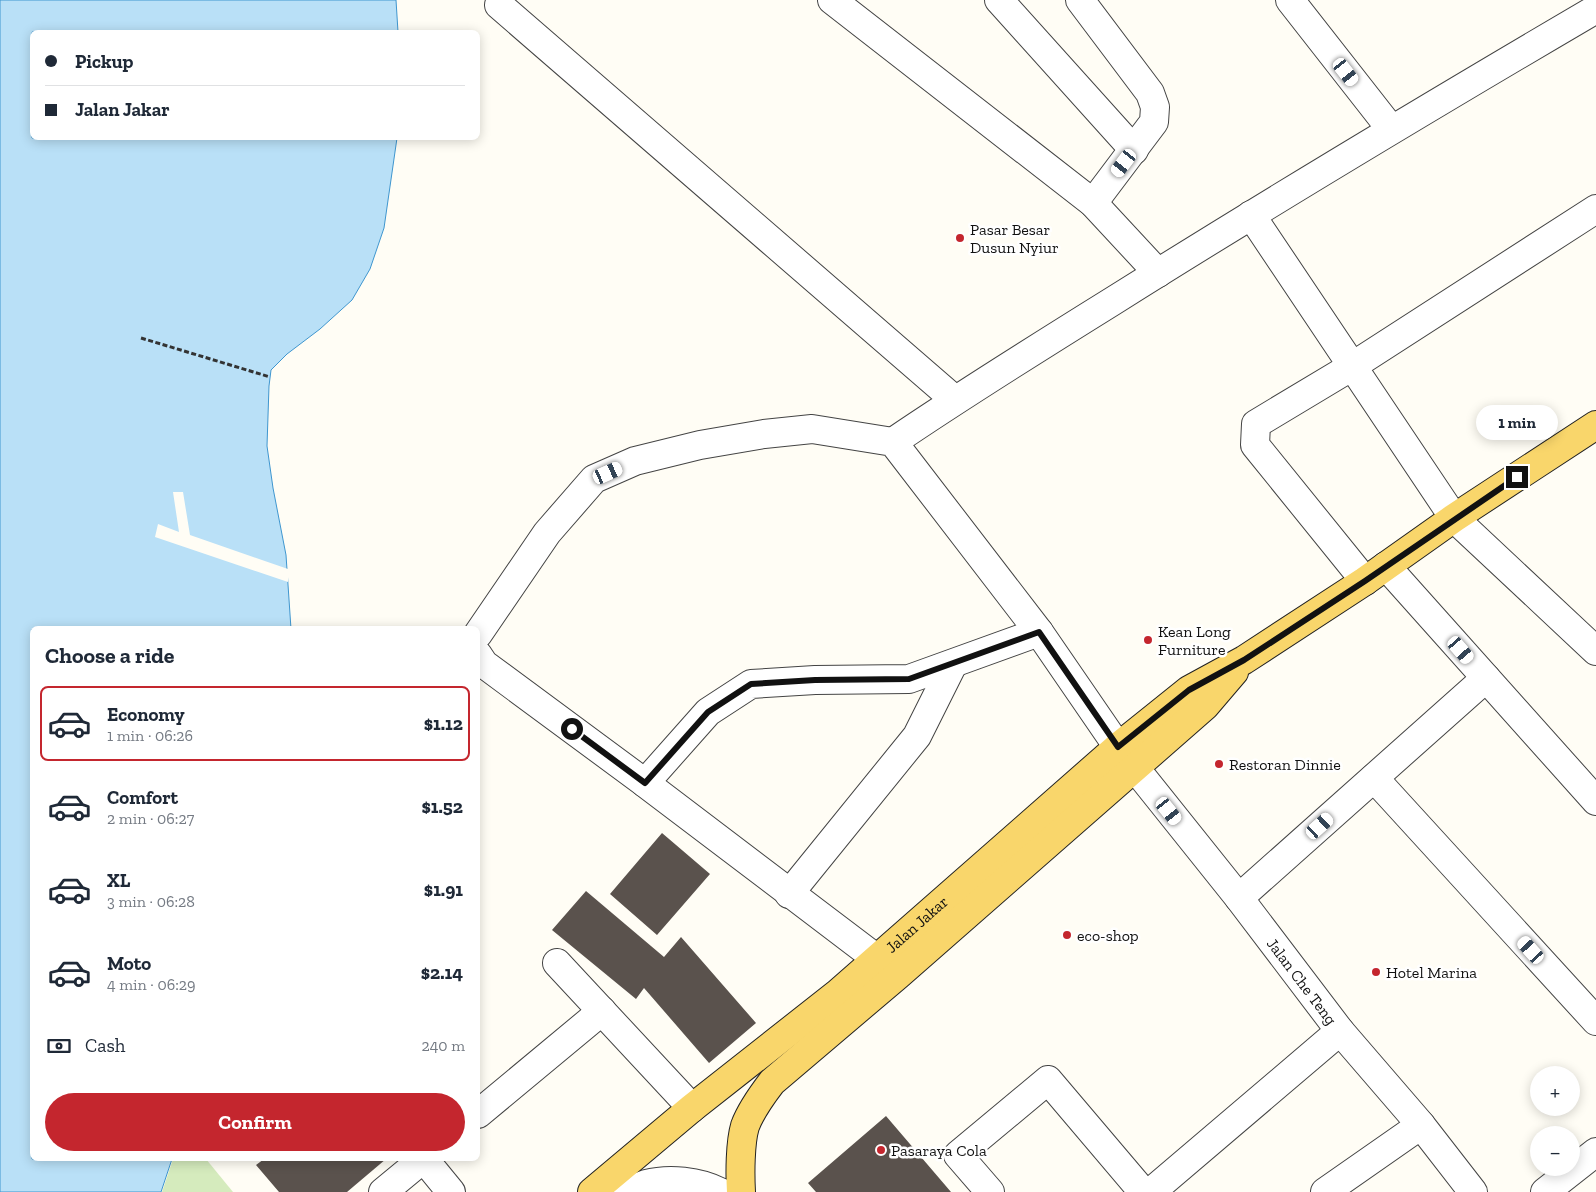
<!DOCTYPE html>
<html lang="en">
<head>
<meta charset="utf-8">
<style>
  :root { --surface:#fff; --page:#f6f6f7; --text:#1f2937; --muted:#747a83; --line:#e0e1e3; --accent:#c4262e }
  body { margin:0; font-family:"Zilla Slab",serif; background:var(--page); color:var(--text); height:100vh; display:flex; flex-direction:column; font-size:19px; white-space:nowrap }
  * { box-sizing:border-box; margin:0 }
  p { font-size:16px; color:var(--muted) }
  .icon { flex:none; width:28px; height:28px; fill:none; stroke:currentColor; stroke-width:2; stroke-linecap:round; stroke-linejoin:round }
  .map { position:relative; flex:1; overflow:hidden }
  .side { position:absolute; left:30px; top:626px; width:450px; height:535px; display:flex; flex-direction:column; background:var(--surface); border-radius:8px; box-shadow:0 2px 12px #0003 }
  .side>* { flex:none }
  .banner { position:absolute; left:30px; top:30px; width:450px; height:110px; border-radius:8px; box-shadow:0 2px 12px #0003; display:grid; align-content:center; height:110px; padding:0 15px; background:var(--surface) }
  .fabs { position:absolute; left:1530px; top:1066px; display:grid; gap:10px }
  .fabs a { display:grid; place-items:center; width:50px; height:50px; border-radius:50%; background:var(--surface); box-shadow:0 2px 12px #0003; font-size:25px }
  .end { position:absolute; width:22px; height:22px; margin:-11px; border:6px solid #111; background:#fff; box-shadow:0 0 0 2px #fff }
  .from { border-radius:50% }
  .bubble { position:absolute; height:35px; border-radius:18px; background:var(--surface); box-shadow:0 2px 12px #0003; font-size:16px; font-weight:700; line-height:35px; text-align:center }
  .car { position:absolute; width:15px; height:30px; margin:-15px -8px; border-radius:6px; box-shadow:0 0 4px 1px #0007; background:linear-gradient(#fff 24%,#345 0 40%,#fff 0 76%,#345 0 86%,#fff 0) }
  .banner b { display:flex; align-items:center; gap:18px; height:48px; font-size:19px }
  .banner b+b { border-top:1px solid var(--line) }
  .banner i { width:12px; height:12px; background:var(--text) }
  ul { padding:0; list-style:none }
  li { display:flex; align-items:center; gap:15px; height:75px; margin:0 10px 8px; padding:0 5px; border:2px solid transparent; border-radius:8px }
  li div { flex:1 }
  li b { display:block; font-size:19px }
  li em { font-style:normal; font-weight:700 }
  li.on { border-color:var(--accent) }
  li>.icon { width:45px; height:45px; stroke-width:1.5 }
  h2 { padding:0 15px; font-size:22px; line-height:60px }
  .pay { display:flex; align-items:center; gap:12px; height:55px; padding:0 15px; font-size:19px }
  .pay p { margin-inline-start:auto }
  .primary-button { display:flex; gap:10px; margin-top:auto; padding:10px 15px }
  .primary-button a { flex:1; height:58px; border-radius:30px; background:var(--accent); color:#fff; font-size:20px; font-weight:700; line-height:58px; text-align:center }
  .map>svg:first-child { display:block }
</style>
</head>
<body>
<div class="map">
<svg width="1596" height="1192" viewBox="0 0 1596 1192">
  <rect width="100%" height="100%" fill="#fffdf5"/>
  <path fill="#d5ebbd" d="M173 1159H206L233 1192H162Z"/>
  <path fill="#b9e0f7" stroke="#3f96cf" d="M0 0H396L398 32H32V138H397L384 228 370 269 352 300 320 329 287 354 271 370 269 386 267 446 273 488 286 555 291 629H32V1159H172L161 1192H0Z"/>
  <path fill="#fffdf5" d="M173 492H183L190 535 288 569V582L155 537 158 524 179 532Z"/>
  <path fill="#5a524d" d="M662 833 710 874 657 935 610 894Z
    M586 891 664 957 681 937 756 1023 709 1063 644 988 636 999 552 930Z
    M886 1116 951 1192H816L808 1183Z
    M264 1159H386L347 1192H279L256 1165Z"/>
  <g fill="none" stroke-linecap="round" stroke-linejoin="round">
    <defs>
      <g id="minor">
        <path d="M832 0 1093 203 1158 273"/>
        <path d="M999 0 1134 150"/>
        <path d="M1080 0 1150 93 1155 107 1154 122 1093 203"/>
        <path d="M1290 0 1391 129"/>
        <path d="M499 5 955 400"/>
        <path d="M1251 215 1454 518 1596 651"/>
        <path d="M893 442C965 393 1039 347 1113 301 1272 201 1434 104 1596 9"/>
        <path d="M1386 566 1596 801"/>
        <path d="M1365 581 1255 445 1256 424 1351 367 1596 209"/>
        <path d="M478 634 547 533 594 479 635 461 700 445 764 434 812 429 893 442 1039 632 1118 747"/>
        <path d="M478 655 484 664 645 783"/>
        <path id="s1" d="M1135 768 1239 898 1340 1031 1421 1125 1473 1192"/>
        <path d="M1374 778 1596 1021"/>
        <path d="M789 894 917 736 953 664"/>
        <path d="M1239 898 1486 678"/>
        <path d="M877 959 645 783 708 712 751 684 815 680 909 679 1039 632"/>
        <path d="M557 963 692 1108"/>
        <path d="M478 1114 602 1011"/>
        <path d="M424 1159 451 1192"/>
        <path d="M383 1192 423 1159"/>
        <path d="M628 1192C634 1189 640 1186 646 1184 669 1178 699 1181 720 1192"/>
        <path d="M990 1192 958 1155 1048 1080 1143 1192"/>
        <path d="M1151 1192 1340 1031"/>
        <path d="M1325 1192 1421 1125"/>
        <path d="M1545 1192 1596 1152"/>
      </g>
      <g id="major">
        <path id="s2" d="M592 1192 692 1108 838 993 1118 747 1189 690 1244 660 1365 581 1454 518 1596 425"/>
        <path d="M741 1192C740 1174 740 1143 745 1126 751 1110 762 1095 772 1082L898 975 1205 706 1234 672"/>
      </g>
    </defs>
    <use href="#minor" stroke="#444" stroke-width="30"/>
    <use href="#major" stroke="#222" stroke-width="30"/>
    <path stroke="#333" stroke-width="3" stroke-dasharray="5 2.5" stroke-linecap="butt" d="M141 338 270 377"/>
    <use href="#minor" stroke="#fff" stroke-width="28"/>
    <use href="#major" stroke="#f9d66b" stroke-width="28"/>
  </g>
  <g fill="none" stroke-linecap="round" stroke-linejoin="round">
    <path stroke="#111" stroke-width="6" d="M572 729 645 783 708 712 751 684 815 680 909 679 1039 632 1118 747 1189 690 1244 660 1290 630 1365 581 1517 477"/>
  </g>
  <g fill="#c4262e" stroke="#fff" stroke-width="2">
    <circle cx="960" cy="238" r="5"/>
    <circle cx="1148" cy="640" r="5"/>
    <circle cx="1219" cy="764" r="5"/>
    <circle cx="1067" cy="935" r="5"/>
    <circle cx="1376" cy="972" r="5"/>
    <circle cx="881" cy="1150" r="5"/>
  </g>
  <g text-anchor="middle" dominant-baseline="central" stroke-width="5" stroke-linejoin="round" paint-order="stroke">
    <g font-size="16" fill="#111" stroke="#fff" text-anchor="start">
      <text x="970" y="229">Pasar Besar<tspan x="970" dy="18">Dusun Nyiur</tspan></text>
      <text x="1158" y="631">Kean Long<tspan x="1158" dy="18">Furniture</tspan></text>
      <text x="1229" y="764">Restoran Dinnie</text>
      <text x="1077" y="935">eco-shop</text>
      <text x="1386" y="972">Hotel Marina</text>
      <text x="891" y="1150">Pasaraya Cola</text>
    </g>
    <g font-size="16" fill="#111" stroke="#fff">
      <text stroke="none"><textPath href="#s2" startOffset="421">Jalan Jakar</textPath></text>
      <text stroke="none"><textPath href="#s1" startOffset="271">Jalan Che Teng</textPath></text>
    </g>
  </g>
</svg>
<div class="fabs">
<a>+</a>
<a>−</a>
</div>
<i class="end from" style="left:572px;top:729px"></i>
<i class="end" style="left:1517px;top:477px"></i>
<div class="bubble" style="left:1476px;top:405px;width:82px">1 min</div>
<i class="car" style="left:1346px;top:72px;rotate:142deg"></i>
<i class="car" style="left:1124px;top:163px;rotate:217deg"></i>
<i class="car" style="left:608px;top:473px;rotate:66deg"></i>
<i class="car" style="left:1461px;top:650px;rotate:139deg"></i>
<i class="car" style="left:1169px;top:811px;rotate:141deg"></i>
<i class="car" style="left:1320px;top:826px;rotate:48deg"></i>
<i class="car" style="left:1531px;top:950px;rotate:318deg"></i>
<div class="banner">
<b><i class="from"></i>Pickup</b>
<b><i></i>Jalan Jakar</b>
</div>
<section class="side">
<h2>Choose a ride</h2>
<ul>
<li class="on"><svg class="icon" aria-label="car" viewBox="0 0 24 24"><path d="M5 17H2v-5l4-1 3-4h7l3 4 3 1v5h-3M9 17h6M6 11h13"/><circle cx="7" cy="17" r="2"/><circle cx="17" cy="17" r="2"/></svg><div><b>Economy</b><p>1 min · 06:26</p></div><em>$1.12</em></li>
<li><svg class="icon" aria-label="car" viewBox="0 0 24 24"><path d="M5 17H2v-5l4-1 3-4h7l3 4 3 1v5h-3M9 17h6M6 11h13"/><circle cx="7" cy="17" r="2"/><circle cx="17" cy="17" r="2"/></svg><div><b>Comfort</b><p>2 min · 06:27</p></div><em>$1.52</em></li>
<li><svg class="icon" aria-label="car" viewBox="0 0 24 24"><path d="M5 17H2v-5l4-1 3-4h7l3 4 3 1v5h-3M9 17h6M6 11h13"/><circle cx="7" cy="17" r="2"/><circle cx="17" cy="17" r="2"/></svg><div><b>XL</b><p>3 min · 06:28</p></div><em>$1.91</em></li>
<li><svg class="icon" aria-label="car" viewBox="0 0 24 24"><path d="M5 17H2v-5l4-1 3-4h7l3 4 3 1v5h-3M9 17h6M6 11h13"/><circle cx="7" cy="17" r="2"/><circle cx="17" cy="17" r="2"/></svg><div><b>Moto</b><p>4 min · 06:29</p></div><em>$2.14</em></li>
</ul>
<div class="pay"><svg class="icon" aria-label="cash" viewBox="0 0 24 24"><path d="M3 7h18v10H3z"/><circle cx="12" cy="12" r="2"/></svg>Cash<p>240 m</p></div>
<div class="primary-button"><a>Confirm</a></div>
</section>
</div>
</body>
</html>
